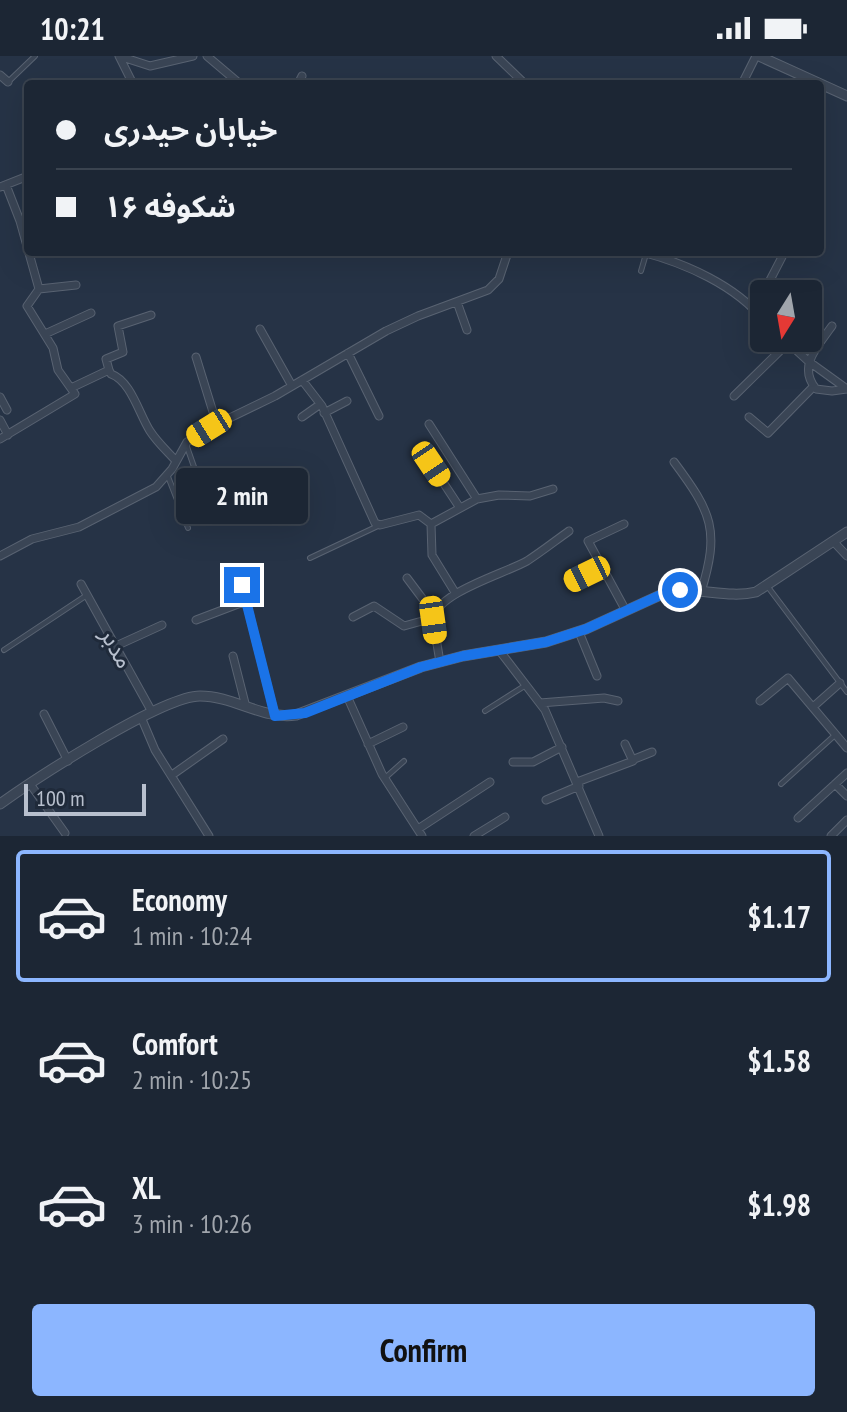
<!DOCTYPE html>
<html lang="en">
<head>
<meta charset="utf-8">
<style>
  :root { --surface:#1c2634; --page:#252e3c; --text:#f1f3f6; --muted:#a0a5ac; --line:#3a434f; --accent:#8cb6ff }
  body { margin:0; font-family:"PT Sans Narrow","Noto Sans Arabic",sans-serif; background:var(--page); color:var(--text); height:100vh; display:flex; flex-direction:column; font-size:30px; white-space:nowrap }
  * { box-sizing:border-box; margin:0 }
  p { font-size:26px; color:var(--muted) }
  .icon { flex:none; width:44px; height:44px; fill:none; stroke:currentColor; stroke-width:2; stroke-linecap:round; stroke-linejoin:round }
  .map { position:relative; height:780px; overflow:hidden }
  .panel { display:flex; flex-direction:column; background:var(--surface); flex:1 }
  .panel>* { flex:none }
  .top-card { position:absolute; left:24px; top:24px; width:800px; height:176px; border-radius:8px; box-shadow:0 8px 32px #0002,0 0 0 2px var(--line); display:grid; align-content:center; height:176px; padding:0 32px; background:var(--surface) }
  .needle { width:52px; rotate:191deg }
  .buttons { position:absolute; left:750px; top:224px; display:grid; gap:16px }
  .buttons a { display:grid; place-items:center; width:72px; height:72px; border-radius:8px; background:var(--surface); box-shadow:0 8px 32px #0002,0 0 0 2px var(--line); font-size:40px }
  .scale { position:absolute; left:24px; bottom:20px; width:122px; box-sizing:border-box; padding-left:8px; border:4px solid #b8c0ce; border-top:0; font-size:22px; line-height:28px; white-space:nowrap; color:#b8c0ce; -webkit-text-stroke:6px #1f2a3a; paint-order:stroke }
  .end { position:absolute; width:36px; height:36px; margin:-18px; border:10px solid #1a73e8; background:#fff; box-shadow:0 0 0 4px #fff }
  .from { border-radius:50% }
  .bubble { position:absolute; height:56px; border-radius:8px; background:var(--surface); box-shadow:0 8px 32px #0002,0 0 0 2px var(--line); font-size:26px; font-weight:700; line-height:56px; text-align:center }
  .car { position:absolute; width:24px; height:48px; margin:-24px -12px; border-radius:10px; box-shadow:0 0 6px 2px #0007; background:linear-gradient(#f5c518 24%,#345 0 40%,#f5c518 0 76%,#345 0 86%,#f5c518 0) }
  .top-card b { display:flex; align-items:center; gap:28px; height:76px; font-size:30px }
  .top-card b+b { border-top:2px solid var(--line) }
  .top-card i { width:20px; height:20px; background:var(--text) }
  ul { padding:14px 0 0; list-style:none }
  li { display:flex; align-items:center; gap:24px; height:132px; margin:0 16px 12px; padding:0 16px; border:4px solid transparent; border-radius:8px }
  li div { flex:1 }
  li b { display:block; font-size:30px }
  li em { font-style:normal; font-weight:700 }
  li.current { border-color:var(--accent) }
  li>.icon { width:72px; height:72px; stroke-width:1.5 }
  .button { display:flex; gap:16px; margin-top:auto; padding:16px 32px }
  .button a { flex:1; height:92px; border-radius:8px; background:var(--accent); color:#111; font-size:32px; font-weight:700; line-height:92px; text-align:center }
  .status { display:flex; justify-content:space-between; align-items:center; height:56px; padding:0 40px; background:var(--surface); direction:ltr }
  .status svg { height:22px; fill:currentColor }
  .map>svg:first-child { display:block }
</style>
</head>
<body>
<div class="status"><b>10:21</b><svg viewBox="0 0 49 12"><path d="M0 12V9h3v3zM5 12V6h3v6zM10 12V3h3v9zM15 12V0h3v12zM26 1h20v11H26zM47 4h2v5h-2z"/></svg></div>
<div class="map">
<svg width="847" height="780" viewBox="0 0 847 780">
  <rect width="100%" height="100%" fill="#263346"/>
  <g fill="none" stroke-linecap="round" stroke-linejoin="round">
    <defs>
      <path id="service" d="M8 26 35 0
        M641 215 646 198
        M186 388 213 465
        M167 418 188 472
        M310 502 380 469
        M768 531 847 636
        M4 594 87 539
        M485 655 526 629
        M385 722 404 705
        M781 728 835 679"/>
      <path id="minor" d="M119 0 150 10 193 0
        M119 0 133 28
        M207 0 240 28
        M496 0 525 28
        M0 19 8 26
        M298 28 302 20
        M742 28 756 0
        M0 131 28 120
        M642 196C685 207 737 230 764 265
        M39 233 76 229
        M457 246 467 274
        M755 253 782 201
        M832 270C818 290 797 310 816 333L832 335 847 333
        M260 273 292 330
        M45 278 91 257
        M783 282 808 305 847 333
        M348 297 379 360
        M196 301 217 369
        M109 314 111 318C131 325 139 358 150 375 157 386 167 395 176 405
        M109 314 106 303 123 296 118 270 151 259
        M302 324 322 350 375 467 380 469 419 459 431 468 477 443 499 439 530 440 553 433
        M71 332 109 314
        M734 340 789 286
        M0 341 7 354
        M324 357 347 345
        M302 361 319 349
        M749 361 768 377 814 330
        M0 364 8 379
        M429 368 477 443
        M0 383 75 338 58 314 53 292 27 250 39 233 20 165 6 129
        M674 406C712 457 720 474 701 536
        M431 408 460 452
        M431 468 432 499 456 538
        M624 468 588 485 626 555
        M833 485 847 500
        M0 500 32 483 79 471 156 431 172 413 187 386 209 372 275 340 386 275 418 260 488 234 499 223 508 196
        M238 513 275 660
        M407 522 434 558
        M572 525 602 511
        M81 528 152 656
        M353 561 374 550 404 570 433 562
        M196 564 246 545
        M579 576 597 620
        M116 590 162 569
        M499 594 545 654 599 780
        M233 600 246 651
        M440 606 433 564C435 537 504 518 527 505 541 496 555 485 569 475
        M347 640 382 718 422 780
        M760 645 788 622 847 692
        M540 647 604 642 618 645
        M813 651 840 627
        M44 658 68 705
        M141 661 155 694 209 780
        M368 688 403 671
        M632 704 652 696
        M513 706H533L562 691
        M172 719 223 683
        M577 726 633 705 625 688
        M30 728 65 777
        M835 728 847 740
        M546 744 579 730
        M798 762 847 717
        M418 773 490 726
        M474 780 505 761
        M831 780 847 764"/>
      <path id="tertiary" d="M759 0 847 40
        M0 748C35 723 162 640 200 640 234 640 263 664 296 659L421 611 463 600 546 586 586 573 667 536C696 530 727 543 756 536L847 476"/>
    </defs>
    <use href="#service" stroke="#596372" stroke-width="6"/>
    <use href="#minor" stroke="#596372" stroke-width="9"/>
    <use href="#tertiary" stroke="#596372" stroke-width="11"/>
    <use href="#service" stroke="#3a4555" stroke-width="4"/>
    <use href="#minor" stroke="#3a4555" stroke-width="7"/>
    <use href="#tertiary" stroke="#3a4555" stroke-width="9"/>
  </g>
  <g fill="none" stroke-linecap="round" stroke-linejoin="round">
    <path stroke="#1a73e8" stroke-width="10" d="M242 529 275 660 305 657 421 611 463 600 546 586 586 573 667 536 680 534"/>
  </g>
  <g text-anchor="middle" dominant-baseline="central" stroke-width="6" stroke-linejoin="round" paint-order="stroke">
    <g font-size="24" fill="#b8c0ce" stroke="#1f2a3a">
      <text transform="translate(117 592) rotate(61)">مدبر</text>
    </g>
  </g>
</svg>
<div class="buttons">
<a><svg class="needle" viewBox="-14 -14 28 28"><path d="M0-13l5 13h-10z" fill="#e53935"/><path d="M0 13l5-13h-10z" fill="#a0a5ac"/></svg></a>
</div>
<div class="scale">100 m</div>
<i class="end from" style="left:680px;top:534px"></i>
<i class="end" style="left:242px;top:529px"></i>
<div class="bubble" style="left:176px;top:412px;width:132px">2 min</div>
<i class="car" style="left:209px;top:372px;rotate:238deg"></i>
<i class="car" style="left:431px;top:408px;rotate:146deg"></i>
<i class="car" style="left:587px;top:518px;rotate:244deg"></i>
<i class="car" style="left:433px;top:564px;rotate:172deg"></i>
<div class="top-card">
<b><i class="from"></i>خیابان حیدری</b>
<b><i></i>شکوفه ۱۶</b>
</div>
</div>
<section class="panel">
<ul>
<li class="current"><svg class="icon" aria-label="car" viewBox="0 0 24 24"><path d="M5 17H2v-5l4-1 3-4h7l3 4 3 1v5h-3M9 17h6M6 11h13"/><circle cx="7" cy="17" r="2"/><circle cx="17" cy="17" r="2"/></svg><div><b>Economy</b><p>1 min · 10:24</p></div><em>$1.17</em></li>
<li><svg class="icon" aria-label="car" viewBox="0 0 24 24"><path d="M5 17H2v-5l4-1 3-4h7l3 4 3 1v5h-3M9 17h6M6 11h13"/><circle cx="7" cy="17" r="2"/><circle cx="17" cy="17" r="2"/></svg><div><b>Comfort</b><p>2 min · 10:25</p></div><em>$1.58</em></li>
<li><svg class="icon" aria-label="car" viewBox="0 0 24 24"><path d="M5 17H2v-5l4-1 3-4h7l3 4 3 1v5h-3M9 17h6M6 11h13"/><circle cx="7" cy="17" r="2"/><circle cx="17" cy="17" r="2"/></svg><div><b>XL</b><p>3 min · 10:26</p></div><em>$1.98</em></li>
</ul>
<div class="button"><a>Confirm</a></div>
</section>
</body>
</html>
